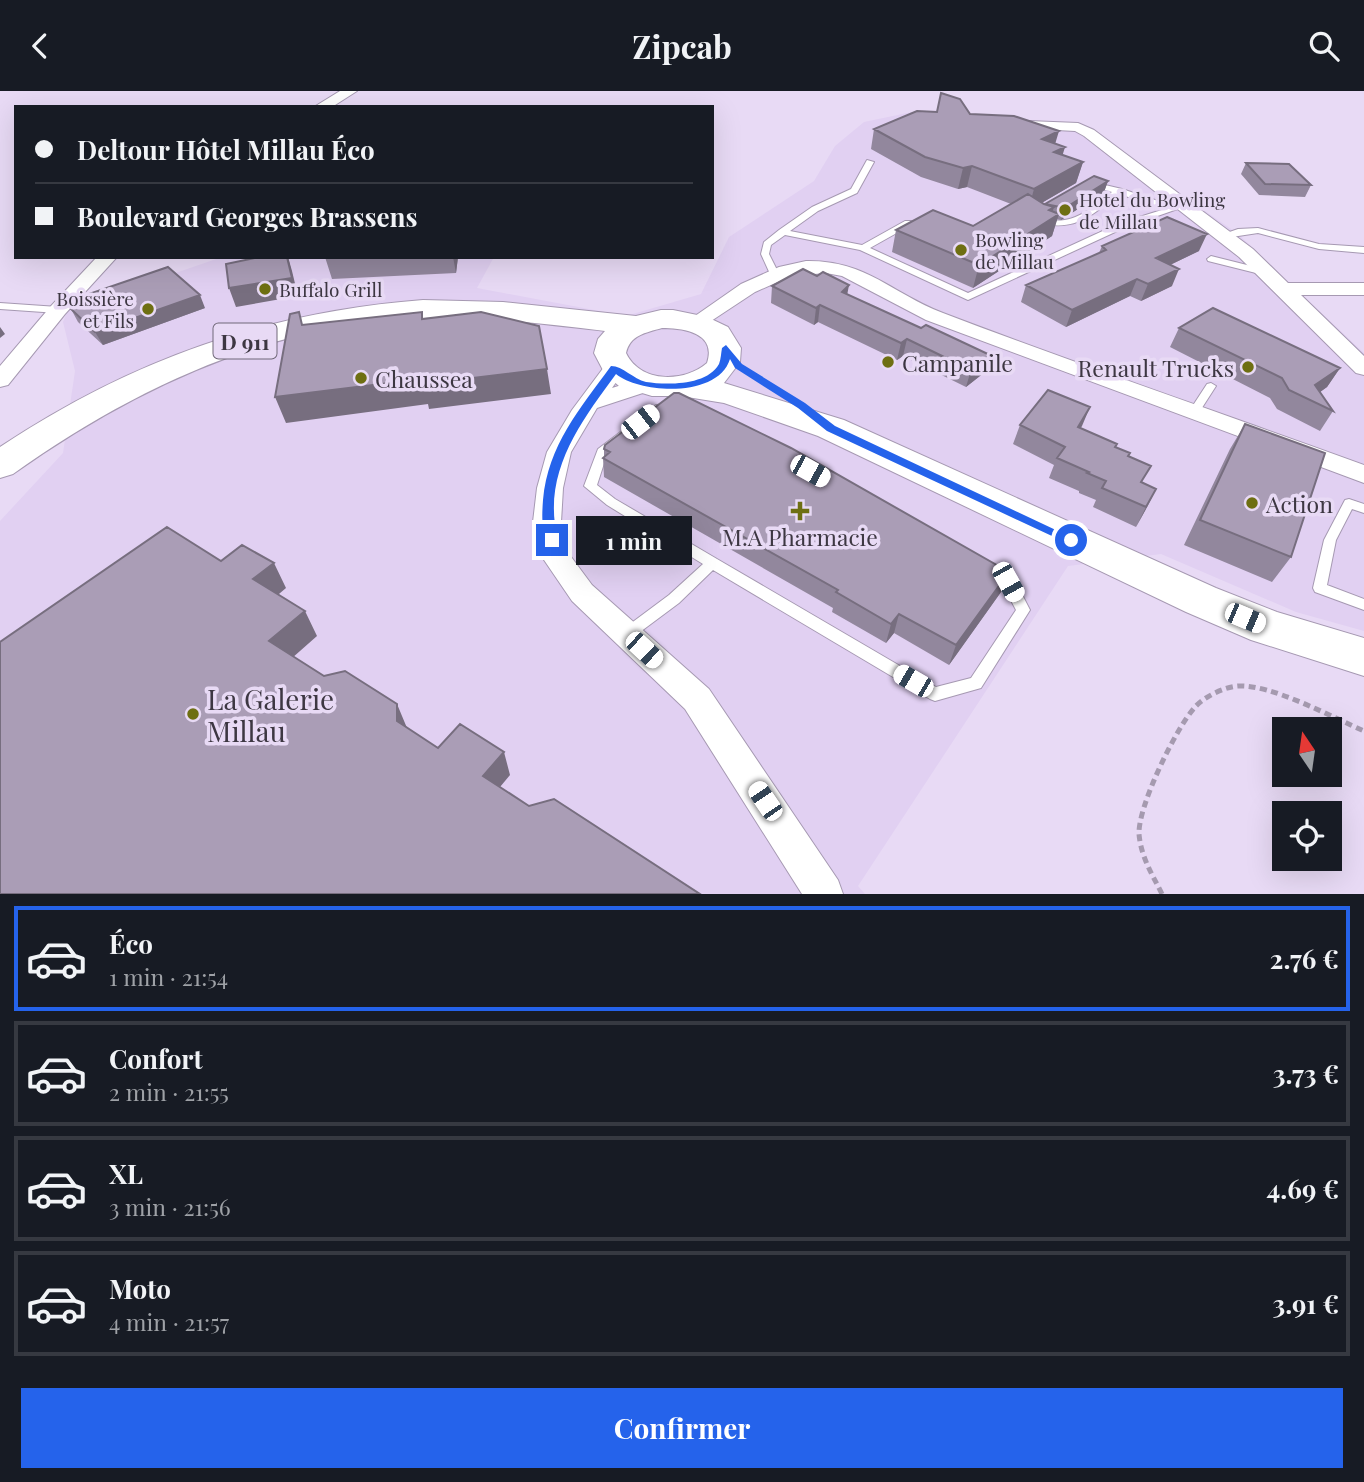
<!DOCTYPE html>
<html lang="fr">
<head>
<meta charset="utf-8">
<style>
  :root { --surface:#171b24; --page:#242831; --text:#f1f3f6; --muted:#9ea1a6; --line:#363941; --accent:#2563eb }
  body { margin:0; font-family:"Playfair Display",serif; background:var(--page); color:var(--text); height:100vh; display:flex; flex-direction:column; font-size:26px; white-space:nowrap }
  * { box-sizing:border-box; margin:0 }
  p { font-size:23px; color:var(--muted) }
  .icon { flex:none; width:38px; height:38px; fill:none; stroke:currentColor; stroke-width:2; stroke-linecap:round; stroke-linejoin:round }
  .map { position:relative; height:803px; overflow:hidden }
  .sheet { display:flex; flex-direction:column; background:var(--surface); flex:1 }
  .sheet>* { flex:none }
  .guide { position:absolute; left:14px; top:14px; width:700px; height:154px; border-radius:0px; box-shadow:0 7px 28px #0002; display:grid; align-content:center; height:154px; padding:0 21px; background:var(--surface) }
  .needle { width:46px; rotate:347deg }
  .fabs { position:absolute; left:1272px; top:626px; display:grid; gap:14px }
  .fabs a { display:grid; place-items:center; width:70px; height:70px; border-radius:0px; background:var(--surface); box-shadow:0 7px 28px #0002; font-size:35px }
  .end { position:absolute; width:32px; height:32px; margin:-16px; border:9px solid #2563eb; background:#fff; box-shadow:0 0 0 4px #fff }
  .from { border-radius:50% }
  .bubble { position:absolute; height:49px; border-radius:0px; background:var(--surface); box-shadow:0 7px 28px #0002; font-size:23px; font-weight:700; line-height:49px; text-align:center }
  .car { position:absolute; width:21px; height:42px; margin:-21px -10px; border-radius:9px; box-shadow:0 0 5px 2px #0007; background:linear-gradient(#fff 24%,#345 0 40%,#fff 0 76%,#345 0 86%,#fff 0) }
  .guide b { display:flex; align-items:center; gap:24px; height:66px; font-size:26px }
  .guide b+b { border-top:2px solid var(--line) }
  .guide i { width:18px; height:18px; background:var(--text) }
  ul { padding:12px 0 0; list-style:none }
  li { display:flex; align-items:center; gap:21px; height:105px; margin:0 14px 10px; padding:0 7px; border:4px solid var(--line); border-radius:0px }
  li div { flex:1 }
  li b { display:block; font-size:26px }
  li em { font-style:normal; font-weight:700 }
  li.active { border-color:var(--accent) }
  li>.icon { width:63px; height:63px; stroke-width:1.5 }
  .cta { display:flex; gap:14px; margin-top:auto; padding:14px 21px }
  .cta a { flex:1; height:80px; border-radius:0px; background:var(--accent); color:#fff; font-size:28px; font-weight:700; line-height:80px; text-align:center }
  header { display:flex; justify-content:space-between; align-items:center; height:91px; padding:0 21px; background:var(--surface); font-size:32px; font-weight:700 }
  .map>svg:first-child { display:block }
</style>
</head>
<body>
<header><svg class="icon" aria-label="back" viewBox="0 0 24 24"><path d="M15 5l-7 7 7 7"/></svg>Zipcab<svg class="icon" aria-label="search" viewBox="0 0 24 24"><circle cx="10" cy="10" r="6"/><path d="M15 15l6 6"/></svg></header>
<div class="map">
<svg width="1364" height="803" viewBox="0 0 1364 803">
  <rect width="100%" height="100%" fill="#e8daf5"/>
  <path fill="#e1d0f2" d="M912 21 993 28 1077 32 1093 37 1136 73 1237 142 1364 262V540L1296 521 1161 463 1068 475 858 795 865 803H0V430L63 362 75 280 63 231 68 219 222 166H494L477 197 626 225 701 203 729 146 814 90 835 55 864 31Z"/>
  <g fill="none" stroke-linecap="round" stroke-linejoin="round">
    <defs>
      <path id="lane" d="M867 69 874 71 857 102 818 120 790 140 862 154 905 130H911V134L870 157 968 202 1120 132 1165 118 1119 103C1091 125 1074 142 1036 131L1035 129 1039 127C1073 136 1087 120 1112 101L1088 94V90L1122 98 1173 115 1185 112 1189 114 1126 136 968 209 860 159 785 144 771 154 769 163 779 183 774 186 771 185 761 163 764 151 779 139 812 116 851 98Z
        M1258 137 1319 153 1364 156V162L1319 158 1258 142 1225 147 1221 144 1238 138Z
        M1211 165 1267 179 1269 181 1264 184 1208 170 1207 168Z
        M0 212 58 216 63 219 58 222 0 218Z
        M1211 292 1216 295 1198 323H1190L1188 321 1190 319 1207 293Z
        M695 312 1013 486 1030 519 981 597 935 610 930 608 713 479 679 512 632 547 627 549 622 547 620 543 622 539 669 504 703 473 607 414 584 395 598 358 656 314ZM693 318 1003 494 1016 519 971 587 936 596 717 468 615 408 597 394 607 363 663 319Z
        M1349 408 1364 413V422L1352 418 1336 449 1327 494 1364 508V519L1315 501 1313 497 1324 449 1345 409Z"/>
      <path id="street" d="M340 0H357L332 16H314Z
        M1007 29 1078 32 1094 39 1253 158 1288 192H1364V204H1301L1364 265V284L1356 282 1239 166 1084 45 1075 40 1002 36 1000 33 1002 30Z
        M97 166H117L65 223 8 294 0 296V275L51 215Z
        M806 170C866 169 891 202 943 222 1082 275 1224 323 1364 374V392L926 229 842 185 826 182 791 185 755 201 702 236H688L685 232 741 193 779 176Z
        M615 270 623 272 626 277 612 297 644 287 652 289 655 294 652 299 597 317 571 361 563 397 561 431 569 463 592 494 709 598 838 789 843 803H802L685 618 572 510 542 466 533 431 537 397 547 361 572 319 607 272Z"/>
      <path id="primary" d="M423 209 503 211 636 225 661 219H673L707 226 728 236 741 257 740 271 724 292 844 329 1216 497 1277 521 1364 547V585L1251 549 1186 521 818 345 724 312 681 305H652L619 295 605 283 594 262 598 248 605 240C545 233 485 225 424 227 272 232 135 296 13 383L0 387V356C131 269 266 221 423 209ZM662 237C684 237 717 242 707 272 684 292 640 292 626 262 630 244 645 242 662 237Z"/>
    </defs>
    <use href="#lane" stroke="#a699b2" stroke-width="2"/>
    <use href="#street" stroke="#a699b2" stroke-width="2"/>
    <use href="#primary" stroke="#a699b2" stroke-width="2"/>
    <path stroke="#a59aaf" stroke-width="5" stroke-dasharray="7 4.5" stroke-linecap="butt" d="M1162 803C1152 783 1141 766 1139 743 1138 715 1176 637 1195 616 1204 606 1224 596 1238 595 1271 593 1332 626 1364 640"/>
    <use href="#lane" fill="#fff" fill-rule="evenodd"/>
    <use href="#street" fill="#fff" fill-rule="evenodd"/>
    <use href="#primary" fill="#fff" fill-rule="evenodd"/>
  </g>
  <path fill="#92879d" d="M970 23 1055 52 1062 64 1083 71 1076 92 1041 112 1045 114V113L1108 90 1104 101 1061 129 1057 128 1052 145 973 197 892 161 896 139 973 135 1011 113 967 96 958 98 921 86 871 58 874 38Z
    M1246 72 1311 94 1305 106 1259 104 1241 83Z
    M1102 155 1199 160 1170 174 1172 195 1141 210 1130 205 1066 236 1021 211 1026 194 1099 162Z
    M325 166H458L456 182 332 188Z
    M772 195 847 203 985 281 966 296 903 265 897 269 818 231 814 234 771 212Z
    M205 217 103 254 78 231 71 218Z
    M1179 237 1340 277 1327 296 1320 301 1333 320 1320 340 1277 318 1270 307 1170 256Z
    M1245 333 1291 466 1272 491 1184 454 1230 358Z
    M1020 334 1081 337 1115 356 1128 366 1142 392 1146 418 1136 436 1093 416 1096 409 1079 402V400L1049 387 1054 374 1013 353Z
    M604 358 1009 481 1001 501 949 574 894 542 886 552 832 521 833 517 604 386 603 367 604 366Z"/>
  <path fill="#776e7f" d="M1059 40 1053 60 1042 48Z
    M1065 56 1059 76 1054 61Z
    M1083 71 1076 92 1028 120 1034 98Z
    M972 75 967 96 958 98 963 77Z
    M1108 90 1104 101 1061 129 1065 117Z
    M1054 116 1050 128 1059 123 1052 145 973 197 979 174Z
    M1207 143 1199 160 1149 184 1156 167Z
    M288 166 292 180 298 205 236 216 229 197Z
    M453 166H458L456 182Z
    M1179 178 1172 195 1141 210 1148 193Z
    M1137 188 1130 205 1066 236 1072 219Z
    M849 194 846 210 842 201Z
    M200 204 205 217 103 254 95 241Z
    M820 214 818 231 814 234 816 217Z
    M0 236 5 243 0 247Z
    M907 248 903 265 897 269 901 252Z
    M990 264 985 281 966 296 971 279Z
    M1340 277 1327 296 1309 309 1315 294Z
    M547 278 551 303 429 318 428 313 286 332 275 306 423 288Z
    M1090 316 1082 335 1070 355 1078 336Z
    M1156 398 1146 418 1136 436 1146 416Z
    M274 472 286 497 266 514 253 488Z
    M1009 481 1001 501 949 574 956 554Z
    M305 520 317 545 283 575 269 550Z
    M899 523 894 542 886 552 891 533Z
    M397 613 407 637 397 630Z
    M504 661 510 684 490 708 483 685Z"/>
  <path fill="#aa9db6" stroke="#776e7f" stroke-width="2" d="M941 2 960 8 970 23 1014 25 1059 40 1042 48 1065 56 1054 61 1083 71 1034 98 972 75 963 77 925 66 874 38 917 20 937 21Z
    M1246 72 1289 73 1311 94 1265 93Z
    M1094 85 1108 90 1065 117 1045 113Z
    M1028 103 1044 113 1054 116 1049 119 1059 123 979 174 896 139 933 119 973 135Z
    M1167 126 1207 143 1156 167 1179 178 1148 193 1137 188 1072 219 1026 194 1106 159 1102 155Z
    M260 166H287L292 187 229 197 226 173Z
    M168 176 200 204 95 241 71 218 80 206Z
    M803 178 817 185 823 181 849 194 842 201 921 237 926 234 990 264 971 279 907 248 901 252 820 214 816 217 772 195Z
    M1213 217 1340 277 1315 294 1333 320 1289 299 1282 287 1179 237Z
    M299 221 302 234 422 221V228L481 221 539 235 547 278 423 293V288L275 306 290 223Z
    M1048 299 1090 316 1078 336 1117 353 1115 356 1130 362 1128 365 1151 375 1141 391 1156 398 1146 416 1102 397 1106 390 1087 382 1089 381 1057 367 1065 356 1020 334Z
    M674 302H679L791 357 1009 481 956 554 899 523 891 533 836 501 838 499 603 367 610 361 604 358 605 354Z
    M1245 333 1325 362 1291 466 1200 429Z
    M167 436 221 470 242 454 274 472 253 488 305 520 269 550 324 585 345 580 397 613V630L438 657 460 633 504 661 483 685 529 715 554 708 700 803H0V551Z"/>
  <path fill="#2563eb" d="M726 254 742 273 805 312 835 335 1077 449 1071 454 1067 452 827 340 798 317 735 277 730 268C718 307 641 303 616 283 580 332 541 383 558 449L552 453 548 452C541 437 542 424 543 409 548 354 580 318 611 275 623 275 633 288 646 291 666 294 707 295 719 273 721 268 721 262 722 257Z"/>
  <g fill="#6e6f12" stroke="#e8daf5" stroke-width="2.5">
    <circle cx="1065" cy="119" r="7"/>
    <circle cx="961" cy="159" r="7"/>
    <circle cx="265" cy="198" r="7"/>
    <circle cx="148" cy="218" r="7"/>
    <circle cx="888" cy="271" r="7"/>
    <circle cx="1248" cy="276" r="7"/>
    <circle cx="361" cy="287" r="7"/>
    <circle cx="1252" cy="412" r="7"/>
    <path d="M796.5 409.5h7v7h7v7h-7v7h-7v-7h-7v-7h7z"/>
    <circle cx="193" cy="623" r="7"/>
  </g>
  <g text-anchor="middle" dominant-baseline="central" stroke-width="7" stroke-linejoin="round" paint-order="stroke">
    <g font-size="19" fill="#3d3742" stroke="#e8daf5" text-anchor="start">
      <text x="1079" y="108">Hotel du Bowling<tspan x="1079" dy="22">de Millau</tspan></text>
      <text x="975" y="148">Bowling<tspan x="975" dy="22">de Millau</tspan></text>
      <text x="279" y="198">Buffalo Grill</text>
      <text x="134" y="207" text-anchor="end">Boissière<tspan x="134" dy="22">et Fils</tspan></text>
    </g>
    <rect fill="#e8daf5" stroke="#706878" stroke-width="2" x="213.5" y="232.5" width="63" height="35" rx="5"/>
    <g font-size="21" font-weight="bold" fill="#3d3742">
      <text x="245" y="250">D 911</text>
    </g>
    <g font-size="23" fill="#3d3742" stroke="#e8daf5" text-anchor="start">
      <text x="902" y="271">Campanile</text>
      <text x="1234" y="276" text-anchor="end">Renault Trucks</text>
      <text x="375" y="287">Chaussea</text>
      <text x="1266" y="412">Action</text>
      <text x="800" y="445" text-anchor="middle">M.A Pharmacie</text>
    </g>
    <g font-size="28" fill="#3d3742" stroke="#e8daf5" text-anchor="start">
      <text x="207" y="607">La Galerie<tspan x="207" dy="32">Millau</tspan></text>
    </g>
  </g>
</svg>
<div class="fabs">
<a><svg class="needle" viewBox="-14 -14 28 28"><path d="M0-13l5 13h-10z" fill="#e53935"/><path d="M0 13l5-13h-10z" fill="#9ea1a6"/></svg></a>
<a><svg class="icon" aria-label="locate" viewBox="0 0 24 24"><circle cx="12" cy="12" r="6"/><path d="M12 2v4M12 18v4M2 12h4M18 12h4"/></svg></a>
</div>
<i class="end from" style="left:1071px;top:449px"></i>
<i class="end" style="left:552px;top:449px"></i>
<div class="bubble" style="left:576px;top:425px;width:116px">1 min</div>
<i class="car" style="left:640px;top:331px;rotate:52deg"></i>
<i class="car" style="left:810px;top:380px;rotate:119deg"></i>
<i class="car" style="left:1008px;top:491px;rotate:151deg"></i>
<i class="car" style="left:1245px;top:527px;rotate:113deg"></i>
<i class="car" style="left:644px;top:559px;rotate:133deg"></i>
<i class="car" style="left:913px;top:590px;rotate:300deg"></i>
<i class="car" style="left:765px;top:710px;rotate:326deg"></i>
<div class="guide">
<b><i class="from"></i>Deltour Hôtel Millau Éco</b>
<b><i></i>Boulevard Georges Brassens</b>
</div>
</div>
<section class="sheet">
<ul>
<li class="active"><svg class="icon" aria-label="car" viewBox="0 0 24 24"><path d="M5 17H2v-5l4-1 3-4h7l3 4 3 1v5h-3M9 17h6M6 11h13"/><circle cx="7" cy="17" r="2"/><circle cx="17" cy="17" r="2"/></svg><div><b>Éco</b><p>1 min · 21:54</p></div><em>2.76 €</em></li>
<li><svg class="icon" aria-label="car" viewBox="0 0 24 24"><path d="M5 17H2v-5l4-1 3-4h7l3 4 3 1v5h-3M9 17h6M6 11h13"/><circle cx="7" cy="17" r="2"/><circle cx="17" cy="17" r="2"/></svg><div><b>Confort</b><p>2 min · 21:55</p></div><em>3.73 €</em></li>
<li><svg class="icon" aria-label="car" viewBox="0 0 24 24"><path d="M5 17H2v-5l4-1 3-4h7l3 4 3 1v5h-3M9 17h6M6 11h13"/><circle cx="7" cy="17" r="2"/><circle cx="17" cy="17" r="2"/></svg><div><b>XL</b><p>3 min · 21:56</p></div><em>4.69 €</em></li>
<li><svg class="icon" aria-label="car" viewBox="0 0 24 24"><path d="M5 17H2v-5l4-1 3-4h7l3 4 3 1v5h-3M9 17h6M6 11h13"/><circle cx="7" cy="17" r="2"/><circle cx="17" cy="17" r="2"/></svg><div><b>Moto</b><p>4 min · 21:57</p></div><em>3.91 €</em></li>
</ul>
<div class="cta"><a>Confirmer</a></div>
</section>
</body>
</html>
